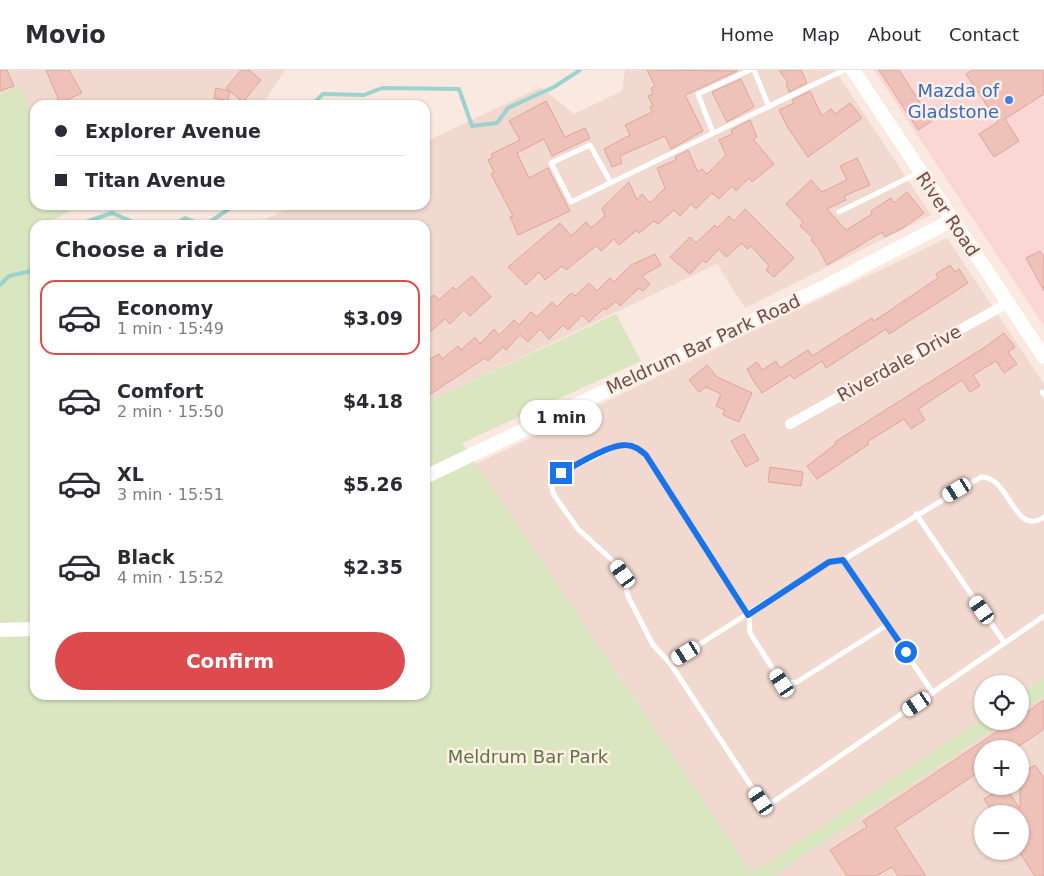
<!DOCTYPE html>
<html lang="en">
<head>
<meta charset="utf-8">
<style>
  :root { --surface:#fff; --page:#f2f2f3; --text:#2b2b33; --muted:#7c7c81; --line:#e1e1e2; --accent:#de4b4e }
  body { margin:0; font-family:"DejaVu Sans",sans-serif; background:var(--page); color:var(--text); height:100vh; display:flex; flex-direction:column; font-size:19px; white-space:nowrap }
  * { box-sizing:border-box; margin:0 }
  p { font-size:16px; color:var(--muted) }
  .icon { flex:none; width:28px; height:28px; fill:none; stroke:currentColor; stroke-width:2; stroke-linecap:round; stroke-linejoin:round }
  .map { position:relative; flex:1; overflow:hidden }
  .panel { position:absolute; left:30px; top:150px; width:400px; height:480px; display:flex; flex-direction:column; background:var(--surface); border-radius:15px; box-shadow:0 1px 4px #0004 }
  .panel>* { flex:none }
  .guide { position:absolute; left:30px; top:30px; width:400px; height:110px; border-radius:15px; box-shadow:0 1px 4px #0004; display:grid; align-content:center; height:110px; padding:0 25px; background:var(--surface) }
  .buttons { position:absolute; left:974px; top:605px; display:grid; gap:10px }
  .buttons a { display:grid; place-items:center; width:55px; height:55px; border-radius:50%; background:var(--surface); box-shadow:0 1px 4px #0004; font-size:25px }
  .end { position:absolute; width:22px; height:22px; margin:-11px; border:6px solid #1a73e8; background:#fff; box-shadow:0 0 0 2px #fff }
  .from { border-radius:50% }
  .bubble { position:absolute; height:35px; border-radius:18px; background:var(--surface); box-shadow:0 1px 4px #0004; font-size:16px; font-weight:800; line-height:35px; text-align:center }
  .car { position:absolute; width:15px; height:30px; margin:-15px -8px; border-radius:6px; box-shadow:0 0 4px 1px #0007; background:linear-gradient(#fff 24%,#345 0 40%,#fff 0 76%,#345 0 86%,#fff 0) }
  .guide b { display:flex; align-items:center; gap:18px; height:48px; font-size:19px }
  .guide b+b { border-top:1px solid var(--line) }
  .guide i { width:12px; height:12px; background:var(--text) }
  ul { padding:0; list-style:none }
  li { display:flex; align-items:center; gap:15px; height:75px; margin:0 10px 8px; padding:0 15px; border:2px solid transparent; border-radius:15px }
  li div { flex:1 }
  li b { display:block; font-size:19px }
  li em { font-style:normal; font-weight:800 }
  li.current { border-color:var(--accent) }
  li>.icon { width:45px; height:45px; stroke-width:1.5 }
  h2 { padding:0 25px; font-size:22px; line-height:60px }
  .button { display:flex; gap:10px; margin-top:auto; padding:10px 25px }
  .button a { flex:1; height:58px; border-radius:30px; background:var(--accent); color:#fff; font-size:20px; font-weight:800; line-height:58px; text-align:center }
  header { display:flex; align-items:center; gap:30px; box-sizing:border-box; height:70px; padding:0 25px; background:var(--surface); border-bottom:1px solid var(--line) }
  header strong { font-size:24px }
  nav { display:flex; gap:28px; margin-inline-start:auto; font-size:18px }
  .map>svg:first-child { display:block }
</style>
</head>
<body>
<header>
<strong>Movio</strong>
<nav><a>Home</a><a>Map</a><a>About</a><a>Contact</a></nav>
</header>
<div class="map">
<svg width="1044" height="806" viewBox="0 0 1044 806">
  <rect width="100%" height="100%" fill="#fae9e0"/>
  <path fill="#f1d9cf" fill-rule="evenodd" d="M0 0H285L262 35H35V49L19 16 0 25Z
    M625 0H835L931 145 745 238 717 194 425 333V155H253L295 135H425V72L541 17 574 44 622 21Z
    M947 168 1044 314V608L1020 624V614H982V649L752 803 476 394Z
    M1044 627V806H773L1007 651H1020V642ZM982 679H1020V716H982ZM982 744H1020V781H982Z"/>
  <path fill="#fad6d4" d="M874 0H1044V256Z"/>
  <path fill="#d9e6c0" d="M19 16 35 49V135L78 137 43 155H35V625H425V333L616 244 641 291 462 373 752 803 982 649V651H1007L773 806H0V25Z
    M1044 608V627L1020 642V624Z"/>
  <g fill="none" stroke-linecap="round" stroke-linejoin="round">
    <path stroke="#9dd3ce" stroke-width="4" d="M312 35 323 24 364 25 382 18 459 19 472 56 497 53 508 38 554 17 580 0
      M77 155 112 143 140 155
      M175 155 185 148 203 155
      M205 155 235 135
      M0 215 9 206 35 200"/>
  </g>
  <path fill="#eec1b9" stroke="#dfa49b" d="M0 0H7L14 16 0 21Z
    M46 0H69L82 23 60 33Z
    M241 0H249L261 10 243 32 226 18Z
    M647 0 737 1 685 25 703 61 671 79 665 66 620 86 622 93 612 97 604 79 630 65 625 55 652 42 650 37 653 36 648 26 653 24 651 18 655 16Z
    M779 0H801L807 13 789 22 786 13H788Z
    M879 0H899L932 51 918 60Z
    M972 0H1044V24L1005 49 1019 71 994 87 979 64 998 52 966 4Z
    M741 9 754 37 727 52 712 22Z
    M216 18 230 21 228 31 214 28Z
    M810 21 822 46 831 39 835 44 850 33 862 48 808 87 788 58 779 40 794 33 792 30Z
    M546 31 565 67 585 58 590 68 552 86 544 69 517 83 529 108 548 98 570 141 518 165 510 147 513 146 491 104 494 102 488 90 493 87 491 84 520 70 509 51Z
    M750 50 757 67 753 69 774 94 752 112 749 108 736 121 732 116 719 129 712 123 696 139 691 134 680 146 674 140 658 154 654 151 639 163 637 160 619 175 614 169 601 181 596 176 566 200 562 196 545 210 539 202 526 215 508 197 560 153 571 166 586 152 591 158 605 146 602 138 629 112 637 130 642 124 650 133 665 118 657 98 676 90 675 87 688 80 698 102 702 99 707 104 726 85 719 70 732 64 731 60Z
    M857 88 870 115 844 126 846 130 827 139 846 160 872 144 871 141 891 128 894 133 907 122 924 143 903 158 885 167 882 162 827 195 820 181 811 170 813 168 800 156 803 152 786 134 811 110 822 122 847 110 840 96Z
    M745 139 794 188 774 207 766 200 769 196 751 176 747 179 742 173 726 187 719 179 706 193 703 190 690 204 670 187 690 167 696 173 715 155 717 158 729 146 734 151Z
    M1040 181 1044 187V221L1026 188Z
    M655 184 661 195 642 206 650 214 643 221 639 218 620 236 616 231 606 240 604 238 589 252 582 245 568 260 563 255 549 269 540 259 528 272 520 265 506 280 503 277 488 291 485 288 429 325 425 316V292L439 284 442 289 458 276 461 280 475 267 480 274 494 259 499 265 514 250 519 255 531 242 537 247 552 232 557 237 571 223 575 226 589 213 597 221 610 208 614 212 631 195Z
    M950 195 955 202 959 199 968 213 889 264 886 259 826 298 822 291 794 309 790 305 762 323 753 310 747 299 757 292 762 300 776 291 780 298 808 280 812 286 872 248 874 251 938 208 936 204Z
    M472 206 491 227 470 246 464 240 450 254 445 249 425 266V233L434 225 439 230 453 217 456 220Z
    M1004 263 1015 277 1008 282 1017 294 1004 303 996 291 973 305 980 316 970 322 962 310 918 339 925 350 911 359 904 349 867 372 869 374 817 409 807 396 836 374 835 372 985 277Z
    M707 295 717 307 752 323 739 352 723 345 725 340 716 336 721 324 706 317 699 322 689 310Z
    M744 364 759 390 746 397 731 371Z
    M770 397 803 402 801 416 768 412Z
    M1044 630V659L1015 679H982V700L895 758 926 806H898L892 797 876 806H847L830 780 867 757 863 751 1013 651H1020V647Z
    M1035 695 1044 708V806H1035L1020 783V744H994L984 729 1005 716 1020 739V705Z"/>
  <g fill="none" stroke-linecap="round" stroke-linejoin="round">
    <path stroke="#fff" stroke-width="5" d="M754 0 769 37
      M713 63 698 24 750 0
      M610 111 590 75 551 93 571 132 844 0
      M839 142 920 102
      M1042 322 1044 325
      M916 444 1004 572
      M843 490 933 623
      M887 555 797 612 782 613 750 563 749 545 646 385 634 376 624 374 613 378 561 403 551 415 554 425 578 459 613 491 623 504 628 526 653 575 670 593 761 731 773 732 1044 546
      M670 593 829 492 843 490 981 407C1010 406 1014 468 1044 447"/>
    <path stroke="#fff" stroke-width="10" d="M790 354 1008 233"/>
    <path stroke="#fff" stroke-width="14" d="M853 0 1044 287
      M425 407 824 217 952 150
      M0 560 35 559"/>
  </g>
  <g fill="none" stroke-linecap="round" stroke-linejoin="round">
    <path stroke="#1a73e8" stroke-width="6" d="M561 403C576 395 610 374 626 375 634 375 640 380 646 385L748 545 829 492 843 490 906 582"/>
  </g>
  <circle fill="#3f7fe0" stroke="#feeee5" stroke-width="2" cx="1009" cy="30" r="5"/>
  <g text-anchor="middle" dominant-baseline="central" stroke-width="5" stroke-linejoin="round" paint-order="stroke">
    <g font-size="18" fill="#366cbe" stroke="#feeee5" text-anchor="end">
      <text x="999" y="20">Mazda of<tspan x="999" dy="21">Gladstone</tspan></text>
    </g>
    <g font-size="18" fill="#6f4d49" stroke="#feeee5">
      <text transform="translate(948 144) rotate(56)">River Road</text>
      <text transform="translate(703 274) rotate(-25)">Meldrum Bar Park Road</text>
      <text transform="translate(899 293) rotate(-29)">Riverdale Drive</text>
    </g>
    <g font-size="18" fill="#5e7442" stroke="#feeee5">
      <text x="528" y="686">Meldrum Bar Park</text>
    </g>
  </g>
</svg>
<div class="buttons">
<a><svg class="icon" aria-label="locate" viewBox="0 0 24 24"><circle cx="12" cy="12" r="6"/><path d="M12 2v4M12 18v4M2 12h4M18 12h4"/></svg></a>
<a>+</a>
<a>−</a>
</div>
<i class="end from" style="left:906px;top:582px"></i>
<i class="end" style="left:561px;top:403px"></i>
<div class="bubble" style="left:520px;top:330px;width:82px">1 min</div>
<i class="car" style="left:957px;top:420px;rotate:239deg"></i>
<i class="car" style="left:623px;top:504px;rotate:324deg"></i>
<i class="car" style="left:982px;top:540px;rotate:325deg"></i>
<i class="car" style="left:686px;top:583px;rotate:239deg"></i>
<i class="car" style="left:782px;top:613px;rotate:327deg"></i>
<i class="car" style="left:917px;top:634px;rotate:236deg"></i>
<i class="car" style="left:761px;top:731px;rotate:326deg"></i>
<div class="guide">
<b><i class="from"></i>Explorer Avenue</b>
<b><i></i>Titan Avenue</b>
</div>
<section class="panel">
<h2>Choose a ride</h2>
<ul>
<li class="current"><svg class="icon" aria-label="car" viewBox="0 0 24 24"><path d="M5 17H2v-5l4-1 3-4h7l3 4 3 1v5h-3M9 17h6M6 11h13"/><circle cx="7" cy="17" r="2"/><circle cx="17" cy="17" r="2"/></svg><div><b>Economy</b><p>1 min · 15:49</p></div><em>$3.09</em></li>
<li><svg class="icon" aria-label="car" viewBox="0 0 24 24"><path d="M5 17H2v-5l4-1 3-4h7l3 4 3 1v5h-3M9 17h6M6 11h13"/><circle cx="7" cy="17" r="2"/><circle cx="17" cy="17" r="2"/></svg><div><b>Comfort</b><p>2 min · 15:50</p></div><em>$4.18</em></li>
<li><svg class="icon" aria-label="car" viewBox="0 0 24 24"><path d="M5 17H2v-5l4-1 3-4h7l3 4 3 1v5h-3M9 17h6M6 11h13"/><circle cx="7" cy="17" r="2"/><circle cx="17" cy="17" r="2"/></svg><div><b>XL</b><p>3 min · 15:51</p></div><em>$5.26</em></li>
<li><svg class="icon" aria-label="car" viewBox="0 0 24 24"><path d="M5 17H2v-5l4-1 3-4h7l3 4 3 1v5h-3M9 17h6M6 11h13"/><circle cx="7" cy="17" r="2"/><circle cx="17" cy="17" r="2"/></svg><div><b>Black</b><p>4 min · 15:52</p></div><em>$2.35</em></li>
</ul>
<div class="button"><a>Confirm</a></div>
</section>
</div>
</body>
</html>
